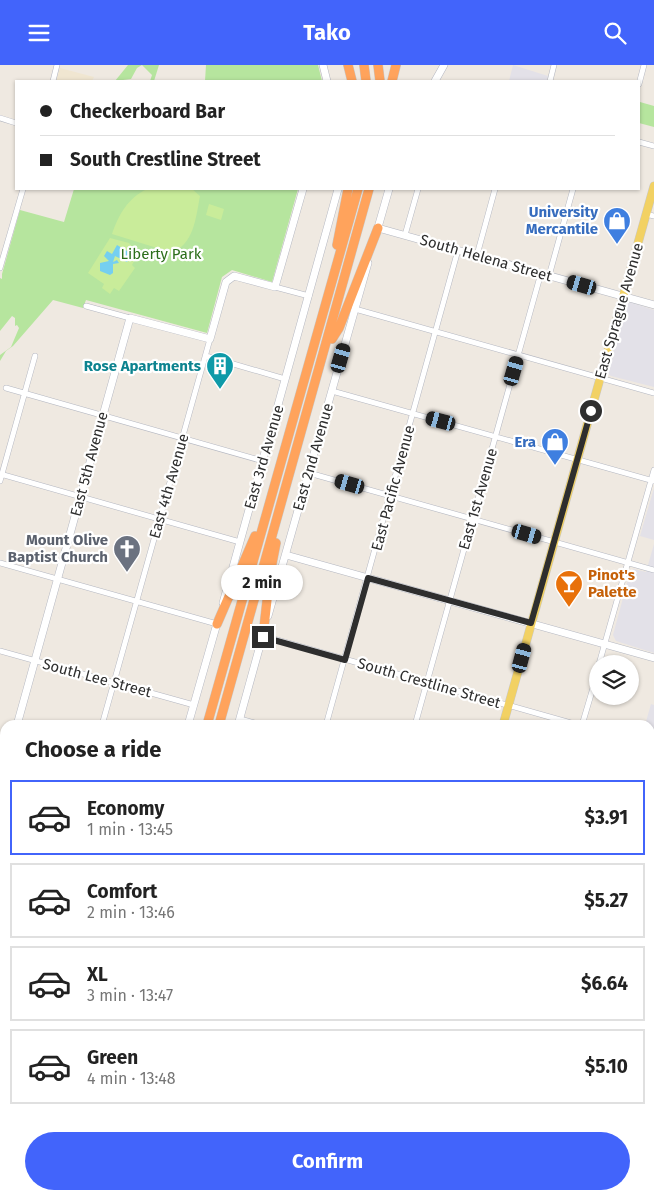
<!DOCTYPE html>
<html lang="en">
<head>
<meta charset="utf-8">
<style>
  :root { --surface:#fff; --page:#f2f2f2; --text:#222; --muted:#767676; --line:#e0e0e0; --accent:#4264fb }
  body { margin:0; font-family:"Fira Sans",sans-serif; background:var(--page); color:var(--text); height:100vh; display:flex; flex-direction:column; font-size:19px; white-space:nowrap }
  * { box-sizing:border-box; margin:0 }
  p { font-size:16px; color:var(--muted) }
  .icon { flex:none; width:28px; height:28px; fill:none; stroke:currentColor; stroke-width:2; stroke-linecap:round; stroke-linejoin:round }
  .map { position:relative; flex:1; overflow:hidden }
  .details { position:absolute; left:0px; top:655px; width:655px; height:480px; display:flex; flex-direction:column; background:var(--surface); border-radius:15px 15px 0 0; box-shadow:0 1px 4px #0004 }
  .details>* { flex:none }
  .top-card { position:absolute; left:15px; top:15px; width:625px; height:110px; border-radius:0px; box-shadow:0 1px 4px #0004; display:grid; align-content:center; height:110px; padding:0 25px; background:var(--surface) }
  .fabs { position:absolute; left:589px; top:590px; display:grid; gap:10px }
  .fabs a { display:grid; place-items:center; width:50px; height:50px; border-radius:50%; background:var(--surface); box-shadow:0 1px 4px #0004; font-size:25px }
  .end { position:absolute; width:22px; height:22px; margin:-11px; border:6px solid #2e2e2e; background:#fff; box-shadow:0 0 0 2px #fff }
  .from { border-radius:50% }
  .bubble { position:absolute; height:35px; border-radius:18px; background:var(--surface); box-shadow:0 1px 4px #0004; font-size:16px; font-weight:700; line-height:35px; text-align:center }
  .car { position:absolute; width:15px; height:30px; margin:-15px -8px; border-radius:6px; box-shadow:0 0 4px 1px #0007; background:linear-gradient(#222 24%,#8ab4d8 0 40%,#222 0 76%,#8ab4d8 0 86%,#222 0) }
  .top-card b { display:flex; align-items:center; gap:18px; height:48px; font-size:19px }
  .top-card b+b { border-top:1px solid var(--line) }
  .top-card i { width:12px; height:12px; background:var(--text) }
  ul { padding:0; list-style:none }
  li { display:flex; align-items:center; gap:15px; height:75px; margin:0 10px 8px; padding:0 15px; border:2px solid var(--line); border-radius:0px }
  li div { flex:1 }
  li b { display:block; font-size:19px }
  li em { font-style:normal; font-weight:700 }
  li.on { border-color:var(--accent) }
  li>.icon { width:45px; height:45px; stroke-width:1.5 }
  h2 { padding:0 25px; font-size:22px; line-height:60px }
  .primary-button { display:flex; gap:10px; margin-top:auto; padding:10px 25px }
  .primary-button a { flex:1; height:58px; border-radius:30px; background:var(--accent); color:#fff; font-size:20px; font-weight:700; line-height:58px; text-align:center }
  header { display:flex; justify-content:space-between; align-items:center; height:65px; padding:0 25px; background:var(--accent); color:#fff; font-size:22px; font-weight:700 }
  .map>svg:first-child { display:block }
</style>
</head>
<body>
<header><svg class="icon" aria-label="menu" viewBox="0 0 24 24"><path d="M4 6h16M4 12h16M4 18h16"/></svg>Tako<svg class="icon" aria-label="search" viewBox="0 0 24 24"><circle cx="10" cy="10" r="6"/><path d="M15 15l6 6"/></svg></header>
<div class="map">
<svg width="654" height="1135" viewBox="0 0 654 1135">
  <rect width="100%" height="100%" fill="#efe9e1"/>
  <path fill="#e3e1e8" d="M513 0 548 11 547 16H509Z
    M630 237 654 245V322L611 311 607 308 625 241Z
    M654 423V475L640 471Z
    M654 479V588L616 576 613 570 630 507 634 504 646 507Z
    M651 639 654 640V678L650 677V660H645Z
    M650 865 654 866V900L650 904Z
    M650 982 654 984V1135H466L470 1130H650Z"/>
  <path fill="#f0e6d1" d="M60 3 94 12 92 16H56Z"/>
  <path fill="#b6e59e" d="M128 0H159L154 16H150L152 10 142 0 137 3 131 14 115 16Z
    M206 0H318L322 16H205Z
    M640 37 654 41V62L639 58Z
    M74 124H298L272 217 232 205 222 212 207 268 86 235 83 243 53 235 13 281 6 286 0 296V290L11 282 19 263 17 260 15 261V253L12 251 0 266V213L2 214V209L20 145 64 157Z
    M654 933V975L650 972V937Z"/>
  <path fill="#c9ec9a" d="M147 124H192L200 131C196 151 194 182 170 187L112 169C119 149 128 133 147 124Z
    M209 139 224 144 221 155 206 150Z
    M110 173 129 178 138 189 132 200 135 203 119 226 114 223 110 229 102 223 104 219 88 208Z"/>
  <path fill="#75cff0" d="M117 180 132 189 127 197 115 191 113 197 117 195 119 198 113 199V208L110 210 100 206V198L109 196 104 191 107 186 112 189Z"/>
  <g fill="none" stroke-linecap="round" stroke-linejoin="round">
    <defs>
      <path id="street" d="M53 16 57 0
        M550 16 554 0
        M639 19 644 0
        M0 53 16 58
        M639 77 654 81
        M646 149 654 151
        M405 170 418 124
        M477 190 495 124
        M0 203 23 124
        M549 211 573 124
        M275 222 309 231
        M86 241 130 253
        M355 244 654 328
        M206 291 285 314
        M6 323 263 396
        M332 326 654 416
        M309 408 654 505
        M0 409 240 477
        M0 416 35 291
        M0 498 217 559
        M263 571 578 660
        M0 586 194 640
        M599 599 654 405
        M240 654 262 660
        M102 660 210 274
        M326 660 458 185
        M415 660 541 208
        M582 660 598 606
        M0 675 5 676
        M650 681 654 682
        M650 787 654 773
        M0 851 5 852
        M650 857 654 858
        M0 939 5 941
        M0 1025 5 1008
        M0 1115 5 1117
        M367 1130 385 1135
        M193 1135 195 1130
        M281 1135 282 1130
        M435 1135 438 1130"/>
      <path id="secondary" d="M323 0 327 16
        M435 16 444 0
        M378 163 654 240
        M377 166 389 124
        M286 490 654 593
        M223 538 338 124
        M268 551 368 198
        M17 660 130 253 210 274 226 217 234 211 275 222 303 124
        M188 660 218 555
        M238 660 264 566
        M0 721 5 704
        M0 763 5 765
        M650 979 654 981
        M56 1135 57 1130
        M105 1135 107 1130"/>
      <path id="primary" d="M503 660 654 121
        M370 1135 372 1130"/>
      <path id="highway" d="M348 0 352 16
        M364 0 366 16
        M378 0 380 16
        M392 16 396 0
        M337 180 348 124
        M332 274 339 263 378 163
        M217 559 255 471
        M263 571 270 509 276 478
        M207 660 358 124
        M219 660 369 124
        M73 1135 74 1130
        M86 1135 88 1130"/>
    </defs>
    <use href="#street" stroke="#b4b7c1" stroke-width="6"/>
    <use href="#secondary" stroke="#b4b7c1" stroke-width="8"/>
    <use href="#primary" stroke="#c9c9c9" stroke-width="9"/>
    <use href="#highway" stroke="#c9c9c9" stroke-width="10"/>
    <use href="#street" stroke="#fff" stroke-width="5"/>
    <use href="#secondary" stroke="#fff" stroke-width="7"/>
    <use href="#primary" stroke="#f2d163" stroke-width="8"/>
    <use href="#highway" stroke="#ffa35c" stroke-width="9"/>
    <path stroke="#a3a6b8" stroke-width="1" d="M650 922 654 918
      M451 1135 455 1130"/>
  </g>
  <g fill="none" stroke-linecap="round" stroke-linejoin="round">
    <path stroke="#2e2e2e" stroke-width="6" d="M263 572 345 595 368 513 531 558 591 346"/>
  </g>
  <defs>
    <symbol id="shop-pin" viewBox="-11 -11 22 30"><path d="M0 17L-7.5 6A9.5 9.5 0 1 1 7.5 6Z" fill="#3f7fe0" stroke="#fff"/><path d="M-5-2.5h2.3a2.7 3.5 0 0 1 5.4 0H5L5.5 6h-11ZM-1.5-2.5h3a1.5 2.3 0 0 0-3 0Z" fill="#fff"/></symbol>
    <symbol id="building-pin" viewBox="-11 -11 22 30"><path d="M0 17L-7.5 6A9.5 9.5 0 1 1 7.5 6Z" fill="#0f9aa8" stroke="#fff"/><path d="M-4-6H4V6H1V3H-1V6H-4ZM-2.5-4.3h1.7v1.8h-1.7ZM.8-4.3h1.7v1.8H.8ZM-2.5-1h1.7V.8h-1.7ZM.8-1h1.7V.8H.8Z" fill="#fff"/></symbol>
    <symbol id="church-pin" viewBox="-11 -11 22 30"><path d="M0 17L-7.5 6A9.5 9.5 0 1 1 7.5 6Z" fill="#6b7280" stroke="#fff"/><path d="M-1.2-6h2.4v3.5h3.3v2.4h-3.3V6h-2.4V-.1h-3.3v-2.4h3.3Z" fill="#fff"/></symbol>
    <symbol id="bar-pin" viewBox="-11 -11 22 30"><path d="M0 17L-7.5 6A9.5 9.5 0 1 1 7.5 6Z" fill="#e8710a" stroke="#fff"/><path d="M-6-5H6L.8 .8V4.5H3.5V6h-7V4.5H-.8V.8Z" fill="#fff"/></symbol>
  </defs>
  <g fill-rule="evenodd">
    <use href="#shop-pin" x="601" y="140" width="32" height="43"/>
    <use href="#building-pin" x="204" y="285" width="32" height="43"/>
    <use href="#shop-pin" x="539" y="361" width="32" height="43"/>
    <use href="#church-pin" x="111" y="468" width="32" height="43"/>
    <use href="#bar-pin" x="553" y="503" width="32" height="43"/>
  </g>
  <g text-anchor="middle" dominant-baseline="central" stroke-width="4.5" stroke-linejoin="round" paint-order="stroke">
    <g font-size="15" font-weight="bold" fill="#366cbe" stroke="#fff" text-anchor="end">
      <text x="598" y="147">University<tspan x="598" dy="17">Mercantile</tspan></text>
      <text x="536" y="377">Era</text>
    </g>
    <g font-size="15" fill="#2c6e1b" stroke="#fff">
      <text x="161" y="189">Liberty Park</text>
    </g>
    <g font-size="15" fill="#2e2e2e" stroke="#fff">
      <text transform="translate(486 193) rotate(16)">South Helena Street</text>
      <text transform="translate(619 246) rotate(-74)">East Sprague Avenue</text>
      <text transform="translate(264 392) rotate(-74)">East 3rd Avenue</text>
      <text transform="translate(313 392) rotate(-74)">East 2nd Avenue</text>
      <text transform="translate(89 399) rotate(-75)">East 5th Avenue</text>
      <text transform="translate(169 421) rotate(-74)">East 4th Avenue</text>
      <text transform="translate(393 423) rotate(-75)">East Pacific Avenue</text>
      <text transform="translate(478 434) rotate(-74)">East 1st Avenue</text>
      <text transform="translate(97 613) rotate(15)">South Lee Street</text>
      <text transform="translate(429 618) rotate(16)">South Crestline Street</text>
    </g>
    <g font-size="15" font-weight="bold" fill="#0d838f" stroke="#fff" text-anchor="end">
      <text x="201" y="301">Rose Apartments</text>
    </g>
    <g font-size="15" font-weight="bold" fill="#5b616d" stroke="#fff" text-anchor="end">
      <text x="108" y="475">Mount Olive<tspan x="108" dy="17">Baptist Church</tspan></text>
    </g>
    <g font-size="15" font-weight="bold" fill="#c56008" stroke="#fff" text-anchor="start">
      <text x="588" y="510">Pinot's<tspan x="588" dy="17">Palette</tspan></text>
    </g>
  </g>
</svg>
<div class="fabs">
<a><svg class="icon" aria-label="layers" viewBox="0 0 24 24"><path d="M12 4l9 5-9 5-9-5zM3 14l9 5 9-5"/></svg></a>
</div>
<i class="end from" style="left:591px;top:346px"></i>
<i class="end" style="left:263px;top:572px"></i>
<div class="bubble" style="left:221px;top:500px;width:82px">2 min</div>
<i class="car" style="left:582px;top:220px;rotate:286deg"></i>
<i class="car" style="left:341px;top:293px;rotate:16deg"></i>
<i class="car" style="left:514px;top:306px;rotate:16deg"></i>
<i class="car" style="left:441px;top:356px;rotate:285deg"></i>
<i class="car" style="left:350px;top:419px;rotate:286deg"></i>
<i class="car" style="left:527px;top:469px;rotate:106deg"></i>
<i class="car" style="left:522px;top:593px;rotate:15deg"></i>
<div class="top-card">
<b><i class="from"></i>Checkerboard Bar</b>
<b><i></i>South Crestline Street</b>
</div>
<section class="details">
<h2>Choose a ride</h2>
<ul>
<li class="on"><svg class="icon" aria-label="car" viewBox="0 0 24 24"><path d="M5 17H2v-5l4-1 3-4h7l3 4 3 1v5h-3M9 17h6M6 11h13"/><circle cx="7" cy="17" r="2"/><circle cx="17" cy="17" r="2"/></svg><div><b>Economy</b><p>1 min · 13:45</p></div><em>$3.91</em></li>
<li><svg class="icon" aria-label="car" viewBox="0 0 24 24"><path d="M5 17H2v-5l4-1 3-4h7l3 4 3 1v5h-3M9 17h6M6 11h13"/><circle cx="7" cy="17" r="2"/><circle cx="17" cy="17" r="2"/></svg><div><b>Comfort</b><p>2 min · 13:46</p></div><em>$5.27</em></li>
<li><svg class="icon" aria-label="car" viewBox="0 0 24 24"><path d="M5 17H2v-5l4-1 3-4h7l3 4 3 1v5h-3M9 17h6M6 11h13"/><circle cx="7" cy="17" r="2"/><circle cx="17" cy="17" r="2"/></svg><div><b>XL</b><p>3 min · 13:47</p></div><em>$6.64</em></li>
<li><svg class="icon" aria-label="car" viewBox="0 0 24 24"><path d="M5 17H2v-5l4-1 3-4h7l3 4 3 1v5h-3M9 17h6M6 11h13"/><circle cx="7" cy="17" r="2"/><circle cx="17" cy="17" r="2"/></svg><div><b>Green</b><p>4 min · 13:48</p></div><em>$5.10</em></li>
</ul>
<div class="primary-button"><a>Confirm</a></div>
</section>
</div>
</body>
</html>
